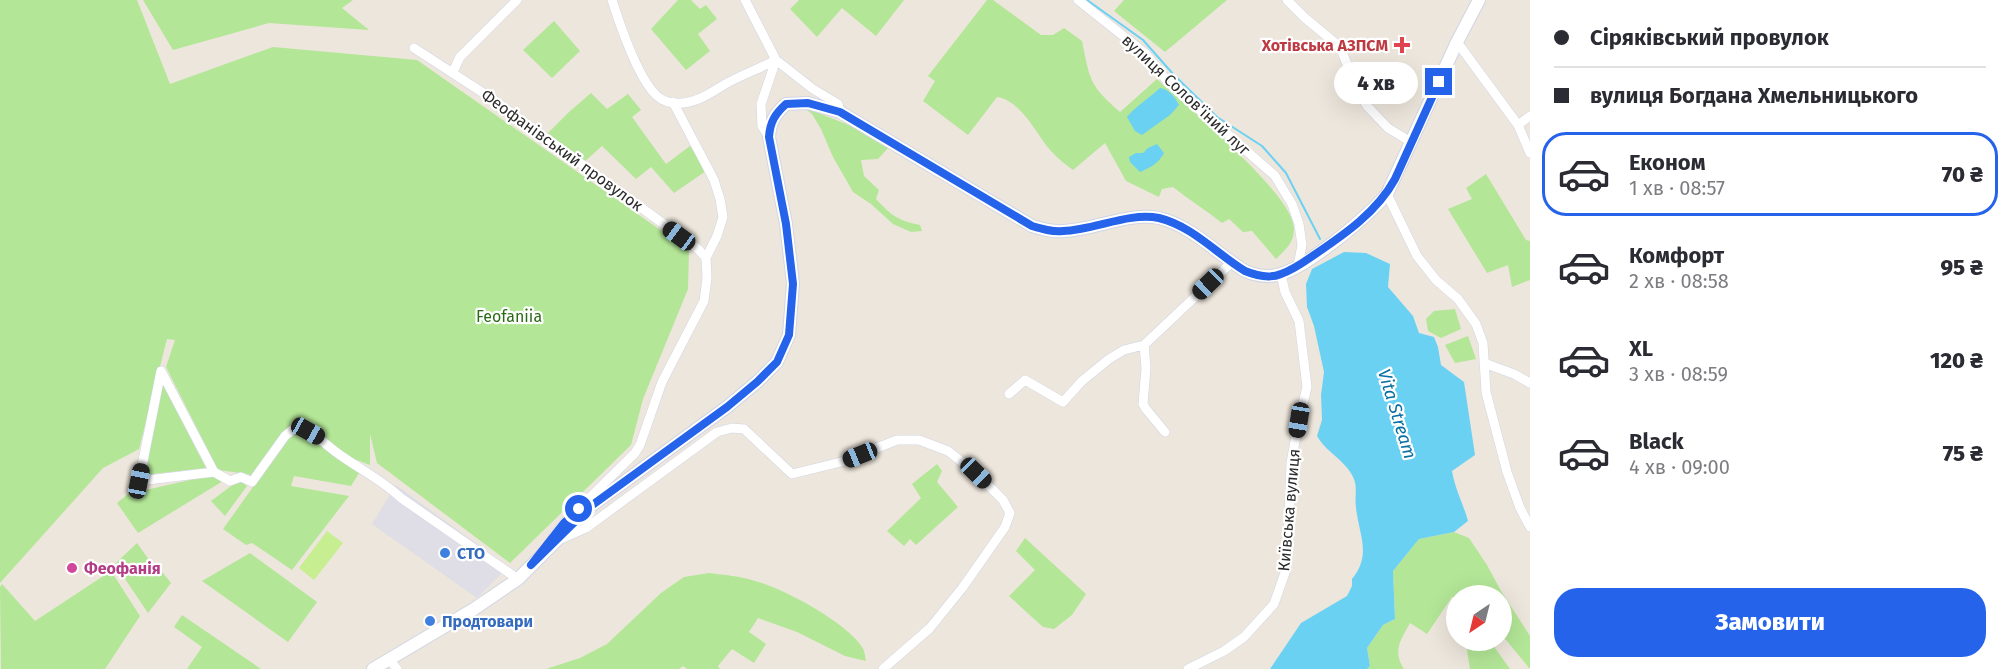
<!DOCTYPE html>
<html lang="uk">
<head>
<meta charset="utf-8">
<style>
  :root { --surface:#fff; --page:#f2f2f3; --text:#2b2b33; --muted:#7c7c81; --line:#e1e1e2; --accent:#2563eb }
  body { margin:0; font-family:"Fira Sans",sans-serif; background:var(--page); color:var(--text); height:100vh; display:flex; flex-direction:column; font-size:22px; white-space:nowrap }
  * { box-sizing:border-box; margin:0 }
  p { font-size:20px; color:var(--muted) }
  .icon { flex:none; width:33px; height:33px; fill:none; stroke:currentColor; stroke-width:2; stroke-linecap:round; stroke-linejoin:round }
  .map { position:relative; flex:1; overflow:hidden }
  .panel { display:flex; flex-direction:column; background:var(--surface); width:480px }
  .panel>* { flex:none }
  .top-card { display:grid; align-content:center; height:132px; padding:0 24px; background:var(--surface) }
  .needle { width:39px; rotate:215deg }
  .fabs { position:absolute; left:1446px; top:585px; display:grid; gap:12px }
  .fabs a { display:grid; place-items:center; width:66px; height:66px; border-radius:50%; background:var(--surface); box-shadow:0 6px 24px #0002; font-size:30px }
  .end { position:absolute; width:27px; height:27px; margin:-14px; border:8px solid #2563eb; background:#fff; box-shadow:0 0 0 3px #fff }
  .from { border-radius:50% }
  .bubble { position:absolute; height:42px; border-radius:21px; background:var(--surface); box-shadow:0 6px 24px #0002; font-size:20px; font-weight:800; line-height:42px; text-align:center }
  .car { position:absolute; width:18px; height:36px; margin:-18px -9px; border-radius:8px; box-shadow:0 0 4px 2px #0007; background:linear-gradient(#222 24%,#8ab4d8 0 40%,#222 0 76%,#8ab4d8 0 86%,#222 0) }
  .top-card b { display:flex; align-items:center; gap:21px; height:57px; font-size:22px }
  .top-card b+b { border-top:2px solid var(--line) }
  .top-card i { width:15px; height:15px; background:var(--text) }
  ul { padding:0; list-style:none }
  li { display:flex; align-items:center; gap:18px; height:84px; margin:0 12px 9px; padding:0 12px; border:3px solid transparent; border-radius:24px }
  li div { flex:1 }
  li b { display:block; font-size:22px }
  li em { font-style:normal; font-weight:800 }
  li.active { border-color:var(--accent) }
  li>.icon { width:54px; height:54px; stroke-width:1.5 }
  .action { display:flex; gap:12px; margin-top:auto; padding:12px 24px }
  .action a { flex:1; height:69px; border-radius:24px; background:var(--accent); color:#fff; font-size:24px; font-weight:800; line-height:69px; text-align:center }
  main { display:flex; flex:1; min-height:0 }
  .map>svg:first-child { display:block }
</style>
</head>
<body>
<main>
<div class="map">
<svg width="1530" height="669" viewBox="0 0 1530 669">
  <rect width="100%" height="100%" fill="#ede6dc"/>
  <path fill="#dfdde5" d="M396 485 508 567 477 598 372 524Z"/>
  <path fill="#b3e697" d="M0 0H137L170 84 273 47 417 60 689 250 688 289 643 399 631 445 510 563 377 463 370 434V465L338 453 361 470 351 486 294 476 291 486 349 496 292 570 252 543 246 545 223 529 258 480 248 474 218 470 166 367 175 340 167 339 139 449 103 468 0 583Z
    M143 0H353L342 8 369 30 269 23 173 50Z
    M678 0H691L700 9 706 5 717 19 698 34 710 51 686 70 651 29Z
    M799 0H904L876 36 842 8 817 37 790 9Z
    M987 0H993L1041 35H1053L1064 28 1082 41C1090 80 1089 85 1120 112L1157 79C1186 106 1285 188 1293 223 1297 240 1287 248 1276 259L1252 231 1243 232 1229 219 1222 223C1206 210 1189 200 1173 187L1162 189 1159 197 1126 181 1105 143 1073 170C1065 164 1057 158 1051 151 1036 134 1022 101 997 97L968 135 923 101 935 81 928 76Z
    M1124 0H1227L1165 52 1114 11Z
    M554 21 580 51 552 78 523 50Z
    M591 93 607 109 628 94 641 110 632 117 666 164 690 146 706 171 674 193 651 167 636 179 602 146 584 162 546 135 569 112Z
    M803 107 864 131 889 147 878 159 861 160 864 176 879 190 876 199C892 216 897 220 920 225L922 231 911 232 893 224 871 204 853 192 833 157 821 129 812 114Z
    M1486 174 1526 240 1530 241V280L1512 287 1508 265 1487 273 1448 209 1472 199 1466 188Z
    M1455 309 1461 329 1441 338 1428 331 1426 319 1434 311Z
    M1468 336 1476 359 1455 363 1445 345Z
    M163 385 206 468 145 475Z
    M937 464 942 471 937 482 958 507 916 545 910 539 904 546 887 531 921 498 912 484Z
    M212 475 223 481 138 533 117 503 128 494Z
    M239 480 247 486 225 516 211 501Z
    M1454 532 1469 538 1487 565 1501 591 1530 636V669L1502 635V596H1456V597H1452L1427 634 1410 623C1401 640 1392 650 1404 669H1367L1370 666 1367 648 1383 625 1395 619 1393 571 1419 539Z
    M1025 538 1086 594 1072 615 1054 629 1043 627 1009 596 1035 570 1016 551Z
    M137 543 154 567H158L171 583 148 613 115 564Z
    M250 553 317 602 288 642 202 581Z
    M111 571 140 616 105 669H1L0 587 2 584 35 621Z
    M709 573C725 575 740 576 755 581 783 588 847 623 862 647 865 651 865 657 866 661L845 656 797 632 758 618 749 632 766 644 754 663 732 649 718 666 720 669H687L683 666 679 669H546L580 658 607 644 661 593 684 577Z
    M182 615 261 669H187L202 647 174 627Z
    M1476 641H1490L1510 669H1470L1467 650Z"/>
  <path fill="#c8ee92" d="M327 531 343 543 314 580 299 568Z"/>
  <path fill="#6bd1f3" d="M1160 88C1169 89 1175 97 1179 105L1170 115 1142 135 1135 131 1127 117C1136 106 1149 98 1160 88Z
    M1157 144 1164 153C1158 164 1151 167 1140 172L1130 162 1129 157 1136 153H1143L1148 148Z
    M1344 252 1366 253 1390 264 1388 287 1413 316 1419 333 1434 337 1438 347 1441 365 1464 382 1475 455 1452 471C1455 489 1463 503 1468 521L1454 532 1419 539 1393 571 1395 619 1383 625 1367 648 1370 666 1367 669H1270L1301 623 1347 596 1352 586V579C1372 555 1359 535 1356 508 1354 492 1360 484 1348 469 1339 457 1325 450 1317 436L1322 420 1321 395 1324 372 1314 326 1307 307 1306 284 1312 269Z"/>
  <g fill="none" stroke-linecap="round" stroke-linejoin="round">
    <path stroke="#6bd1f3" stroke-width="2" d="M1087 0 1143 40 1174 75 1217 117 1262 146 1286 173 1320 239"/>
    <defs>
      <path id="street" d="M612 0C620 25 638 79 657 96 664 102 674 104 683 103 701 102 718 87 733 80 747 73 762 67 776 60L813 89 838 104 840 112
        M745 0 776 60 761 104 762 126 769 137
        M1078 0 1146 54 1168 82 1275 176 1292 204 1299 224 1302 245 1298 266
        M1287 0 1305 18 1340 47 1360 95 1368 107 1388 128 1411 142
        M1457 42 1518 125 1530 153
        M414 48 491 98 698 249 706 258
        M453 72 460 57 517 0
        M1518 125 1530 116
        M1387 194 1417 256 1436 280 1458 299 1476 324 1483 343 1486 392 1507 472 1520 508 1530 527
        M1144 345 1146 368 1143 404 1146 409 1165 432
        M1484 363 1514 374 1530 383
        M1009 394 1025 380 1063 402 1082 381 1109 359 1124 350 1144 345 1231 263
        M214 472 139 481 161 371 214 472 230 481 241 477 252 482 285 436 296 427C316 432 327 447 343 457 363 471 383 481 401 498L518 579
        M553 537 564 523 635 453 640 445 662 382 704 301 707 278 706 258 717 236 723 217 720 199 714 180 673 102
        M561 539 586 528 717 432 732 428 744 429 792 474 841 462 897 440H919L948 451 976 473 1003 500 1010 513 1005 527 963 587 930 628 883 669
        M389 659 397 669
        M1188 669 1224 651 1244 637 1274 604 1287 567 1291 463 1299 420 1307 387 1299 321 1285 292 1281 274"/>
      <path id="secondary" d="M373 669 474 609 518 579 591 506 727 407 757 382 777 362 789 335 793 283 786 224 769 137C770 122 775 114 786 104L808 103 840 112 1032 226C1042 229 1052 232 1063 231 1095 230 1128 212 1159 218 1192 226 1217 254 1245 271 1257 276 1268 278 1281 274 1310 265 1367 217 1387 194L1457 42 1479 0"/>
    </defs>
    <use href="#street" stroke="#d1d5e4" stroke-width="10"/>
    <use href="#secondary" stroke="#d1d5e4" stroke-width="14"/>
    <use href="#street" stroke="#fff" stroke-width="9"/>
    <use href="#secondary" stroke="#fff" stroke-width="12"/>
  </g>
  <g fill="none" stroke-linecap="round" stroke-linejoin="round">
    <path stroke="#2563eb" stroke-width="8" d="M579 509 564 523 531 565 591 506 727 407 757 382 777 362 789 335 793 284 786 224 769 137C770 122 775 114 786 104L808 103 840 112 1032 226C1042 229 1052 232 1063 231 1095 230 1128 212 1159 218 1192 226 1217 254 1245 271 1257 276 1269 279 1281 274 1293 270 1304 262 1314 255 1345 234 1377 212 1395 179L1439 82"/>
  </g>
  <path fill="#e0444e" stroke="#fff" stroke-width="2" d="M1399 36h6v6h6v6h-6v6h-6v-6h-6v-6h6z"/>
  <g fill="#3f7fe0" stroke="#fff" stroke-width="2">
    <circle cx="445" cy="553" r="6"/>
    <circle cx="430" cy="621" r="6"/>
  </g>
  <circle fill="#d1479c" stroke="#fff" stroke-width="2" cx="72" cy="568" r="6"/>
  <g text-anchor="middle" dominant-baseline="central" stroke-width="4.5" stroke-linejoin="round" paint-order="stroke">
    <g font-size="16" font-weight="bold" fill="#be3a42" stroke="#fff" text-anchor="end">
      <text x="1388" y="45">Хотівська АЗПСМ</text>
    </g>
    <g font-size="16" fill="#2b2b2b" stroke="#fff">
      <text transform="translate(1186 95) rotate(43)">вулиця Солов'їний луг</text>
      <text transform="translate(562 150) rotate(36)">Феофанівський провулок</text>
      <text transform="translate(1289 510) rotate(-85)">Київська вулиця</text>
    </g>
    <g font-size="16" fill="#2a6b17" stroke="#fff">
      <text x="509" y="316">Feofaniia</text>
    </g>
    <g font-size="16" font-weight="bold" fill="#366cbe" stroke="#fff" text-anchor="start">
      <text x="457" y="553">СТО</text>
      <text x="442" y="621">Продтовари</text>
    </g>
    <g font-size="16" font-weight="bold" fill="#b23c85" stroke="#fff" text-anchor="start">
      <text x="84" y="568">Феофанія</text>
    </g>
    <g font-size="18" font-style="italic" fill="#086fa2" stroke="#fff">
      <text transform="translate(1397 414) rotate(73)">Vita Stream</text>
    </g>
  </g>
</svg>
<div class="fabs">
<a><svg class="needle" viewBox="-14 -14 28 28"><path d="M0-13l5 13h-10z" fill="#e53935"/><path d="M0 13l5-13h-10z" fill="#7c7c81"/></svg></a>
</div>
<i class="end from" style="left:579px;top:509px"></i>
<i class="end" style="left:1439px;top:82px"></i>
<div class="bubble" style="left:1334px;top:62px;width:84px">4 хв</div>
<i class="car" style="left:679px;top:236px;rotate:306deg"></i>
<i class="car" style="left:1208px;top:284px;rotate:226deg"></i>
<i class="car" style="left:1299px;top:420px;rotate:189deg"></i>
<i class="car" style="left:308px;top:431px;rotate:119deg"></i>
<i class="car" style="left:860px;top:455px;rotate:248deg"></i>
<i class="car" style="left:976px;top:473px;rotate:134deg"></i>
<i class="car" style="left:139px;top:481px;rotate:11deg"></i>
</div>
<section class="panel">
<div class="top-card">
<b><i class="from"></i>Сіряківський провулок</b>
<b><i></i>вулиця Богдана Хмельницького</b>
</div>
<ul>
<li class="active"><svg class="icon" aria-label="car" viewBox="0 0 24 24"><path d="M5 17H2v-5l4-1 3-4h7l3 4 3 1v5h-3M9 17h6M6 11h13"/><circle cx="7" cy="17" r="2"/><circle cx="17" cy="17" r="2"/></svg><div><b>Економ</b><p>1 хв · 08:57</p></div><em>70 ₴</em></li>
<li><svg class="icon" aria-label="car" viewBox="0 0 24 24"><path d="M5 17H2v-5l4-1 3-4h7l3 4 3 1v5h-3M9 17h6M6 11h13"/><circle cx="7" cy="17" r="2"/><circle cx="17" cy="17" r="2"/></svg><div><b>Комфорт</b><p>2 хв · 08:58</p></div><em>95 ₴</em></li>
<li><svg class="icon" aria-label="car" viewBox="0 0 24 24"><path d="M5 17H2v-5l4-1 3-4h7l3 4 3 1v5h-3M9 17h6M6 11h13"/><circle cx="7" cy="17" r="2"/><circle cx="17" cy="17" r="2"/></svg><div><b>XL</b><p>3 хв · 08:59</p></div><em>120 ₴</em></li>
<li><svg class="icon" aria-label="car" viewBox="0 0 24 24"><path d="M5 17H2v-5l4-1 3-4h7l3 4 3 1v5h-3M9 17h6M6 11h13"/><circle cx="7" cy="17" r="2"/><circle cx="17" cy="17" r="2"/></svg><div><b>Black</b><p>4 хв · 09:00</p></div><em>75 ₴</em></li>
</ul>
<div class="action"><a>Замовити</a></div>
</section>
</main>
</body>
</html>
